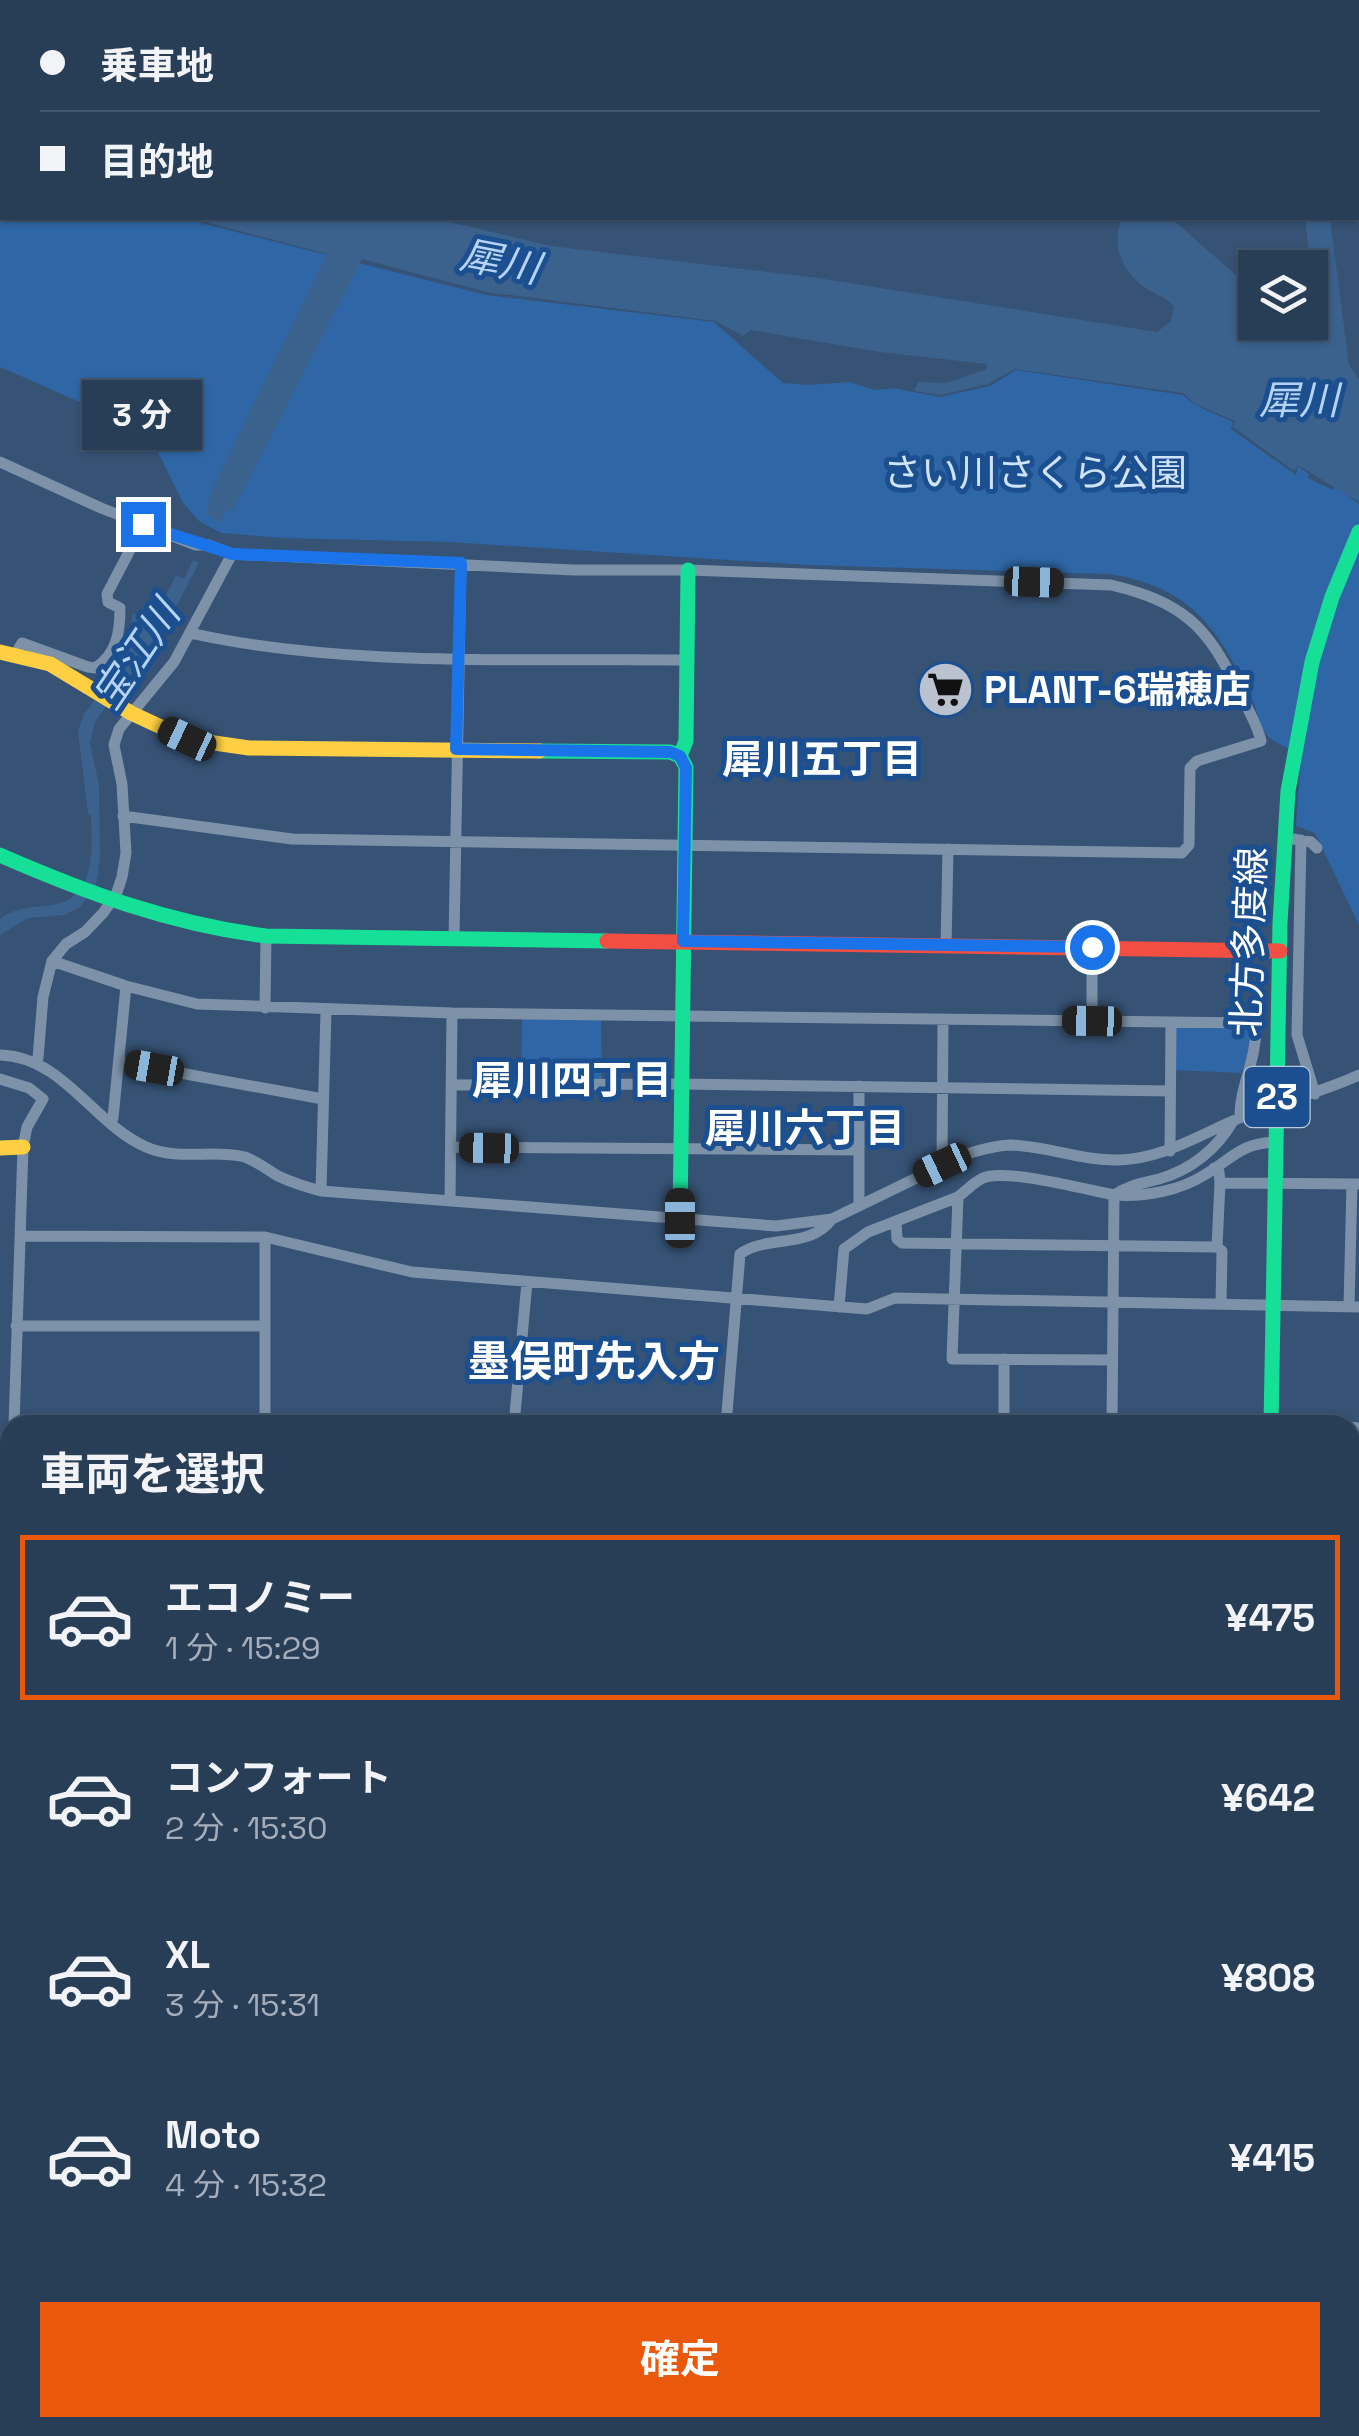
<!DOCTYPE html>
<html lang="ja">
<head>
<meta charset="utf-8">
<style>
  :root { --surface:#283e57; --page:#30455d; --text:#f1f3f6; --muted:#a5aeba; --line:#44576d; --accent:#ea580c }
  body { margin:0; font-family:"Space Grotesk","Noto Sans JP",sans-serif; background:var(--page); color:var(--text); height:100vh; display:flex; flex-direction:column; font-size:38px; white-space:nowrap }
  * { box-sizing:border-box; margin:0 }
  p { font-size:32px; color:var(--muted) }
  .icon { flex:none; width:55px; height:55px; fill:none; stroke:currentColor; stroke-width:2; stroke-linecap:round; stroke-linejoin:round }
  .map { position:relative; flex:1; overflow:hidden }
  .side { position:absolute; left:0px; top:1415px; width:1360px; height:1022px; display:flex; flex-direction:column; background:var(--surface); border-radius:30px 30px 0 0; box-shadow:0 2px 8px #0004,0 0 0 2px var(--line) }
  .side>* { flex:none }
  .banner { position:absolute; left:0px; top:0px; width:1360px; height:220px; box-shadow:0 2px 8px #0004,0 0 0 2px var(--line); display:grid; align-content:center; height:220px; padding:0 40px; background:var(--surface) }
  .tools { position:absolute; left:1238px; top:250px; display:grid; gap:20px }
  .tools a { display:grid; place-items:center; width:90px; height:90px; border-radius:0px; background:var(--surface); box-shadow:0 2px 8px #0004,0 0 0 2px var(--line); font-size:50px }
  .end { position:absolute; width:45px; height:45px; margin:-22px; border:12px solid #1a73e8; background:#fff; box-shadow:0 0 0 5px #fff }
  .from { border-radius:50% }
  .bubble { position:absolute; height:70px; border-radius:0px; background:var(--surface); box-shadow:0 2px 8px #0004,0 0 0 2px var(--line); font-size:32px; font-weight:700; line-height:70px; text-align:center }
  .car { position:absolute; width:30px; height:60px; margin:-30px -15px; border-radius:12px; box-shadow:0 0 8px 2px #0007; background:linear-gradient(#222 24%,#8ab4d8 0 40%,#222 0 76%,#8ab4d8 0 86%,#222 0) }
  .banner b { display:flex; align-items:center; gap:35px; height:95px; font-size:38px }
  .banner b+b { border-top:2px solid var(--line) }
  .banner i { width:25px; height:25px; background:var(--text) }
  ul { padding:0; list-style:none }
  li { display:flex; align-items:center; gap:30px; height:165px; margin:0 20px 15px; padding:0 20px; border:5px solid transparent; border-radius:0px }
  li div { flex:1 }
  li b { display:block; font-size:38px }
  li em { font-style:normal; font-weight:700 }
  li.active { border-color:var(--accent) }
  li>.icon { width:90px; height:90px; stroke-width:1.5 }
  h2 { padding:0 40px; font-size:45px; line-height:120px }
  .action { display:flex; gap:20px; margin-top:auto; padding:20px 40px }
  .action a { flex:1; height:115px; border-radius:0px; background:var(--accent); color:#fff; font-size:40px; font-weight:700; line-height:115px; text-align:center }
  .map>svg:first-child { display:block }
</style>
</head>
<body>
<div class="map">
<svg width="1359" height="2436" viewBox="0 0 1359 2436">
  <rect width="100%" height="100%" fill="#365274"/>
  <path fill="#2f66a5" d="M0 106 2 218H181L486 295 714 322 783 383 808 385 849 382 875 390 893 388 940 397 990 386 1016 370 1183 395C1197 409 1216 413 1233 422L1231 429 1296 475 1298 466 1309 474 1308 478 1333 490 1335 486 1359 504V925L1315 833 1296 826 1301 754C1291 749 1273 743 1267 735 1259 726 1257 709 1252 699 1219 629 1190 586 1109 574L808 565 449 542 283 538 221 533 199 521 183 503 148 432 0 367Z
    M522 1017 601 1018 602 1079H521Z
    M1175 1026 1250 1027 1251 1050 1241 1073 1174 1070Z"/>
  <path fill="#3b618d" d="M191 218H433L551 246 818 278 1157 332 1171 321 1174 307C1167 298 1163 298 1154 293 1125 278 1109 248 1122 218H1171L1255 292V322L1292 323 1312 339 1317 324 1305 218H1330L1349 365 1359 380V502L1298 465 1294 471 1233 427 1235 421 1195 404 1183 393 1015 369 988 384 941 395 914 391 918 382 946 383 987 369V364L880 352 751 330 743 336 715 321 486 292 362 259 233 510H227L220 522 206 514 210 502 208 498 327 254Z
    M193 560 199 563 153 651 123 682 95 722 90 743 99 785 100 859 96 885 81 906 65 915 28 918 0 935V919C18 906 31 908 52 905 97 898 92 848 91 815L88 814 78 731 84 714 127 657 133 613 153 621 176 575 184 579Z"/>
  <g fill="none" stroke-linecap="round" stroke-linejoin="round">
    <path stroke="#3b618d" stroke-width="18" d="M855 0 857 2"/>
    <path stroke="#7d92a8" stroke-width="11" d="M56 0 57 2
      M221 2 222 0
      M374 2V0
      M1348 2V0
      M0 462 101 508 195 545H208L232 554 573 570H688L1111 585C1182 602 1207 625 1238 690 1246 706 1257 723 1261 741L1197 761 1190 768 1189 845 1182 853 292 839 123 816
      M190 633C346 668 528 658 688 660
      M15 655 22 643 88 667 95 668C117 654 120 632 120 608L108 602 107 594 143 525
      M1293 839 1311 842 1317 848
      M1301 840 1297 1035 1315 1094
      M454 938 461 563
      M946 946 948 849
      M1092 947V1021
      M52 961 126 986 197 1004 452 1013 1249 1023 1256 1028C1256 1062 1239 1088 1240 1118
      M265 1008 266 936
      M0 1055C64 1057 92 1123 146 1147 178 1161 213 1149 245 1157 256 1161 268 1170 278 1176 293 1183 306 1187 321 1191L776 1226 832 1219 966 1154C981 1150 996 1145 1011 1145 1048 1146 1082 1161 1119 1160 1166 1158 1200 1134 1242 1117 1281 1101 1321 1093 1359 1075
      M33 1062 38 1058 43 997 52 961 66 944 85 932 103 913 116 895 122 877 126 853 122 784 114 745 119 729 174 662 232 554
      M120 1062 323 1099
      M0 1079 29 1088 43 1099 27 1127 23 1147 14 1425
      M452 1085 681 1084 1170 1091
      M1233 1121C1217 1149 1191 1170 1159 1179 1143 1183 1129 1185 1114 1195 1145 1197 1180 1191 1206 1174 1234 1157 1241 1143 1277 1142
      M109 1122 113 1118 126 986
      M451 1147 858 1150
      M1170 1151 1171 1022
      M942 1165 943 1019
      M1214 1168 1219 1172 1220 1183 1359 1184
      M321 1191 326 1011
      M450 1200 452 1013
      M859 1205V1086
      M896 1222 897 1239 902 1243 1217 1247 1222 1251 1221 1304
      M20 1236 265 1237 412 1272 867 1309 895 1298 1359 1307
      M265 1237V1425
      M1217 1247 1220 1183
      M1349 1306 1352 1184
      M839 1307 844 1249 868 1232 958 1197
      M16 1326H265
      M514 1425 527 1282
      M726 1425 740 1254C768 1234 809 1250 832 1219
      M901 1425V1421L1152 1425
      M1004 1425V1359
      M1112 1425 1114 1195C1087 1190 1005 1168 983 1178 974 1182 966 1191 958 1197L952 1359 1112 1360
      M1350 1427 1359 1428
      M1350 1550H1359
      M1350 1658 1359 1657
      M1350 1794H1359
      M1350 1914 1359 1915
      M1350 2080H1359
      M3 2133 4 1687 10 1486
      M1350 2233 1359 2232
      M1350 2334 1359 2336
      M443 2428V2430L481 2436
      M900 2428 945 2436
      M234 2436V2428
      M401 2436V2428
      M549 2436 550 2428
      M638 2436 639 2428
      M725 2436V2428"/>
    <path stroke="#16e098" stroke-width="15" d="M1358 83H1359
      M540 751 670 752 680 756 686 767 680 1218
      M680 756 686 741 688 570
      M0 855C87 893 171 924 266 936L607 941
      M1271 1425 1280 923 1288 791 1312 662 1332 597 1359 532
      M3 2133 7 2436
      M0 2134 10 2133
      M1243 2436 1245 2428"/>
    <path stroke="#ffcf43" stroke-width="15" d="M0 652 50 664 131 713 187 739 249 748 540 751
      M0 1148 23 1147"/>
    <path stroke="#f24e42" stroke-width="15" d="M1135 0 1139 2
      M607 941 1280 951
      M1350 1998 1359 1997"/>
  </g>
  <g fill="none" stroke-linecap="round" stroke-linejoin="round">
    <path stroke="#1a73e8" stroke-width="12" d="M143 524C173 536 202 543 232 554L461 563 456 749 670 752 680 756 686 768 683 941 1092 947"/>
  </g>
  <defs>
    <symbol id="supermarket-disc" viewBox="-11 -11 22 22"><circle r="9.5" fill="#b9c2ce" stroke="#1b4f8f"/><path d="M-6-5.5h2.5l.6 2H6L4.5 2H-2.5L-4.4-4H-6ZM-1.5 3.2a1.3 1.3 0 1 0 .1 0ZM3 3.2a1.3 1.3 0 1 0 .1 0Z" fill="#111"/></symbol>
  </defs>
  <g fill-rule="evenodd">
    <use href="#supermarket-disc" x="914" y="658" width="63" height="63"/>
  </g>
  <g text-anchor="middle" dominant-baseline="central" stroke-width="10" stroke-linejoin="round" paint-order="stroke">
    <rect fill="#1b4f8f" stroke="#bbcadd" stroke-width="2.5" x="1244.5" y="1067" width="65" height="60" rx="8"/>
    <g font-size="35" font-weight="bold" fill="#fff">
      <text x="1277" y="1097">23</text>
    </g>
    <g font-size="38" fill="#cfe3fa" stroke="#1b4f8f">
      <text x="1035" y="473">さい川さくら公園</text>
    </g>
    <g font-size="38" font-weight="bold" fill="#fff" stroke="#1b4f8f" text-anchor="start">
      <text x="984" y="690">PLANT-6瑞穂店</text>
    </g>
    <g font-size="38" fill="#fff" stroke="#1b4f8f">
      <text transform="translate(1249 942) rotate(-88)">北方多度線</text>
    </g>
    <g font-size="40" font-style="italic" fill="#b5d3f5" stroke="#1b4f8f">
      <text transform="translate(500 262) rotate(11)">犀川</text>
      <text x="1299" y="400">犀川</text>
      <text transform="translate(136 655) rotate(-56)">宝江川</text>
    </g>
    <g font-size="40" font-weight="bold" fill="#fff" stroke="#1b4f8f">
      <text x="822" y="759">犀川五丁目</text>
      <text x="572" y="1080">犀川四丁目</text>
      <text x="805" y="1128">犀川六丁目</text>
    </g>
    <g font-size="42" font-weight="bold" fill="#fff" stroke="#1b4f8f">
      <text x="594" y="1361">墨俣町先入方</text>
    </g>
  </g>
</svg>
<div class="tools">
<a><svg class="icon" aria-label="layers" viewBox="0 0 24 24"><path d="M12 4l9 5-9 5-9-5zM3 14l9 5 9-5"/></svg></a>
</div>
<i class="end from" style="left:1092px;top:947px"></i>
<i class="end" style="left:143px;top:524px"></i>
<div class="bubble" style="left:82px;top:380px;width:120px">3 分</div>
<i class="car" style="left:1034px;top:582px;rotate:92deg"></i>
<i class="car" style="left:187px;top:739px;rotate:295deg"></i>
<i class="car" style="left:1092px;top:1021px;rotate:271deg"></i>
<i class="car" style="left:154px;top:1068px;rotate:280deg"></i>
<i class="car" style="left:489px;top:1148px;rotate:271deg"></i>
<i class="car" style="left:942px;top:1165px;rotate:245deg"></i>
<i class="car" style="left:680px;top:1218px;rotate:0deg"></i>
<div class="banner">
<b><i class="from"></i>乗車地</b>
<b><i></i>目的地</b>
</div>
<section class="side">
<h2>車両を選択</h2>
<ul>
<li class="active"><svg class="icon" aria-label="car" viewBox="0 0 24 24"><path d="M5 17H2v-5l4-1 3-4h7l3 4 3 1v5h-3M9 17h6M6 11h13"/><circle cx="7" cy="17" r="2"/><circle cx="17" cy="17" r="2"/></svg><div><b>エコノミー</b><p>1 分 · 15:29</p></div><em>¥475</em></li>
<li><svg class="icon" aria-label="car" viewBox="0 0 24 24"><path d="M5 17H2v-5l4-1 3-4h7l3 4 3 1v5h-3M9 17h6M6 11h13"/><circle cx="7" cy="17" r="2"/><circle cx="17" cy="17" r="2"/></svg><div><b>コンフォート</b><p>2 分 · 15:30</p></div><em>¥642</em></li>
<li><svg class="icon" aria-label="car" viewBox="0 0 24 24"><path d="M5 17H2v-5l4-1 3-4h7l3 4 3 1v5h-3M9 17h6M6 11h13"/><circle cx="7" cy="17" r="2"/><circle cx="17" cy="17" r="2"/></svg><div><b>XL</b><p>3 分 · 15:31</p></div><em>¥808</em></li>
<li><svg class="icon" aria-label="car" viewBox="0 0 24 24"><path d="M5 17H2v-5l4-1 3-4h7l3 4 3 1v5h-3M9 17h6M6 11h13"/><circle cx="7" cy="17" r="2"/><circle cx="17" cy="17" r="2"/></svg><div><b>Moto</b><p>4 分 · 15:32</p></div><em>¥415</em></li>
</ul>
<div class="action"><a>確定</a></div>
</section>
</div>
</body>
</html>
